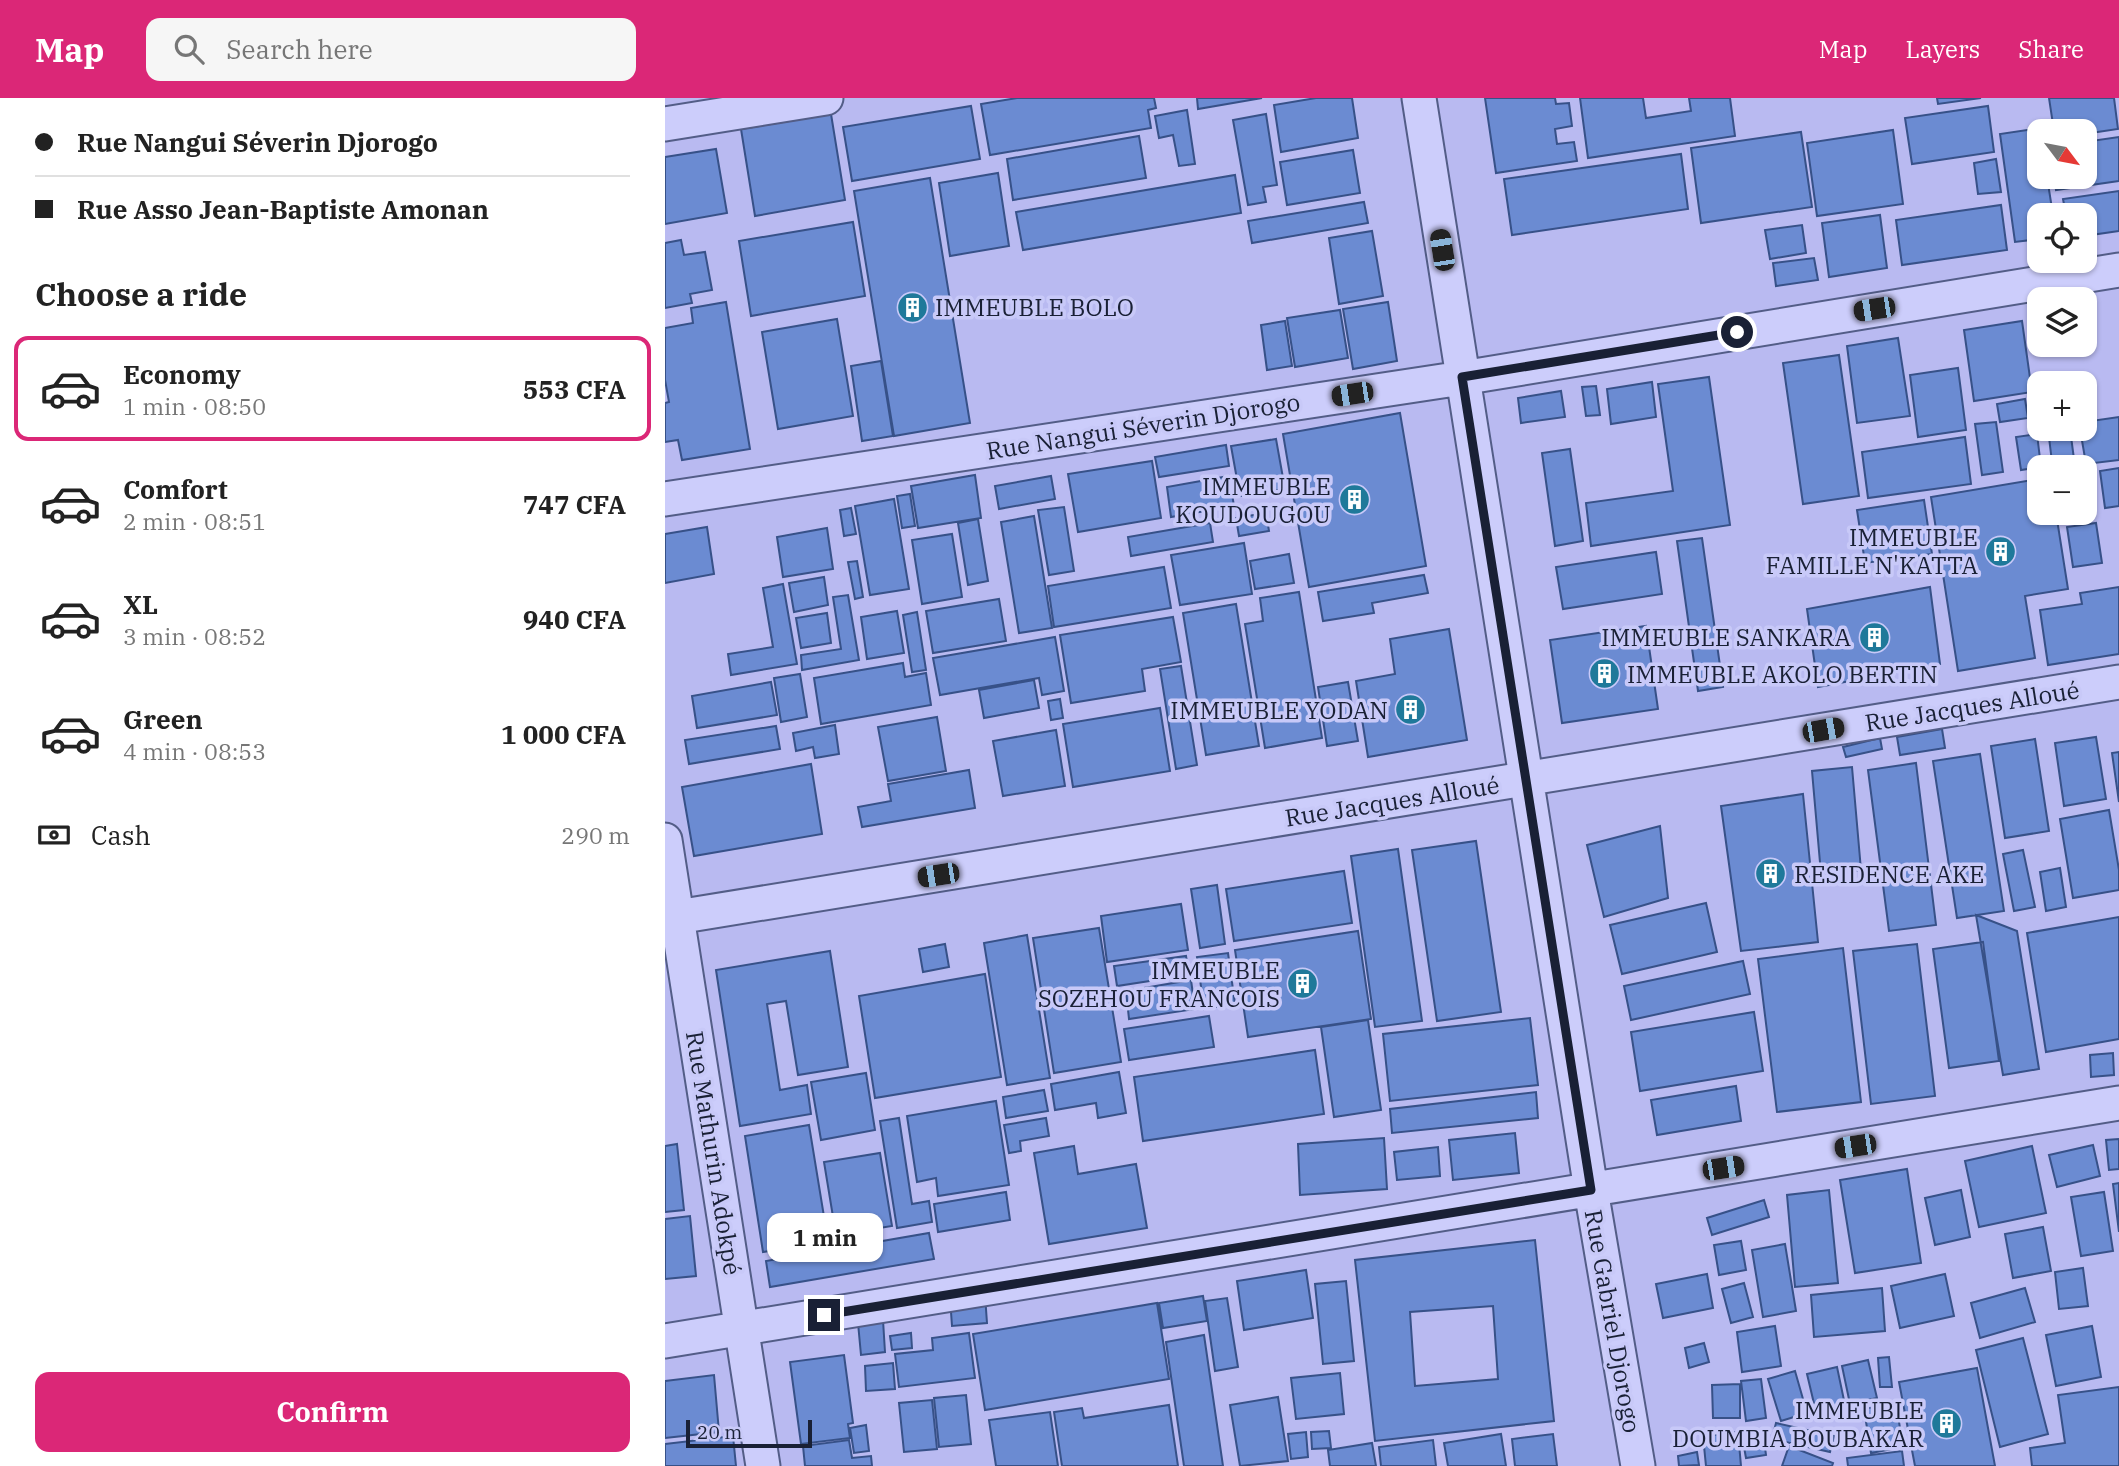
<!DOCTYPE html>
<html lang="en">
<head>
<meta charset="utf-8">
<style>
  :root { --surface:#fff; --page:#f6f6f6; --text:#222; --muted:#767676; --line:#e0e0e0; --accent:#db2777 }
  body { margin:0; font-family:"IBM Plex Serif",serif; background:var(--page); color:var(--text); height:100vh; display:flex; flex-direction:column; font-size:26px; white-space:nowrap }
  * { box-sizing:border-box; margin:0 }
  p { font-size:23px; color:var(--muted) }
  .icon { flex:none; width:38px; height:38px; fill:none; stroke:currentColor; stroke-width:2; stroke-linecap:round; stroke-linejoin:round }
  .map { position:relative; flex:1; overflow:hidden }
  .details { display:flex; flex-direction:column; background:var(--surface); width:665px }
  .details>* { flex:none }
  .top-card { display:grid; align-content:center; height:154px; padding:0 35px; background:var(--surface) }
  .needle { width:46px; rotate:122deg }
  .tools { position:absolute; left:1362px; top:21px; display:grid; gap:14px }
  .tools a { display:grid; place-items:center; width:70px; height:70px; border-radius:14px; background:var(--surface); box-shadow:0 2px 5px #0004; font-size:35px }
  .scale { position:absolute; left:21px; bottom:18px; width:126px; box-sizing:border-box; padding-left:7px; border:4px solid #192035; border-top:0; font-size:19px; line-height:24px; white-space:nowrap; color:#192035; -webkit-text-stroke:5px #c8c9f8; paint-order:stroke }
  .end { position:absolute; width:32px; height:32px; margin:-16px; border:9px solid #192035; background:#fff; box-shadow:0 0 0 4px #fff }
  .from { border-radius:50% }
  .bubble { position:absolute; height:49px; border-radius:14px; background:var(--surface); box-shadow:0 2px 5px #0004; font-size:23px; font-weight:700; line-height:49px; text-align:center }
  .car { position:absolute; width:21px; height:42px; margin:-21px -10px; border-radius:9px; box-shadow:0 0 5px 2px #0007; background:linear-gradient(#222 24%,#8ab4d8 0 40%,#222 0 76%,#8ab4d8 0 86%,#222 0) }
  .top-card b { display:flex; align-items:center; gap:24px; height:66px; font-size:26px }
  .top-card b+b { border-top:2px solid var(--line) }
  .top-card i { width:18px; height:18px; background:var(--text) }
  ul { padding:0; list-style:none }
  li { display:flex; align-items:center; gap:21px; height:105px; margin:0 14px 10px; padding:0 21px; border:4px solid transparent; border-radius:14px }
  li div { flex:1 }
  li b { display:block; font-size:26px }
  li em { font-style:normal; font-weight:700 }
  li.on { border-color:var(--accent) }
  li>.icon { width:63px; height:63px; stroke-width:1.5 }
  h2 { padding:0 35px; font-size:32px; line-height:84px }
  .pay { display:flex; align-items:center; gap:18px; height:77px; padding:0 35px; font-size:26px }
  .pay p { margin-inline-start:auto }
  .primary-button { display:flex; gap:14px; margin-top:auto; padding:14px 35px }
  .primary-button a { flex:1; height:80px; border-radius:14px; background:var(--accent); color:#fff; font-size:28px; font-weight:700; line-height:80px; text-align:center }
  header { display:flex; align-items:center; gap:42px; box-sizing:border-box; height:98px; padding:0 35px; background:var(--accent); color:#fff }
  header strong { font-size:33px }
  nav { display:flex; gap:38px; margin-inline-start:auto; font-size:24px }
  .search { width:490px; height:63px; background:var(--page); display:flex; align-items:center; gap:18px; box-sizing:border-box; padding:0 24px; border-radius:14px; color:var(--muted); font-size:26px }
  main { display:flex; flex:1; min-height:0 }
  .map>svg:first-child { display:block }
</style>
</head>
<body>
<header>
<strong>Map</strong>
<div class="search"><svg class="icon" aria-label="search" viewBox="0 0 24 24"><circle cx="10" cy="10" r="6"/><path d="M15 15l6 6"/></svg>Search here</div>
<nav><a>Map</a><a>Layers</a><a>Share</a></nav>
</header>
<main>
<section class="details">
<div class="top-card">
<b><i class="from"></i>Rue Nangui Séverin Djorogo</b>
<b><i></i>Rue Asso Jean-Baptiste Amonan</b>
</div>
<h2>Choose a ride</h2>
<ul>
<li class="on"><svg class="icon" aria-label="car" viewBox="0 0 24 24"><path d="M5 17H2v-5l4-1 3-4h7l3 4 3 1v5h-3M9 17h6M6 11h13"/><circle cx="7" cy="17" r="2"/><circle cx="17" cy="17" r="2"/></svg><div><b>Economy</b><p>1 min · 08:50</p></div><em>553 CFA</em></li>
<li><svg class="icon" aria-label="car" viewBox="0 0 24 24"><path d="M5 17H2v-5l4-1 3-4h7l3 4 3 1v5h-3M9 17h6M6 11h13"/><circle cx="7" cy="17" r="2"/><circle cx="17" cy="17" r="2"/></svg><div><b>Comfort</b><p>2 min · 08:51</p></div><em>747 CFA</em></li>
<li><svg class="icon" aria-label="car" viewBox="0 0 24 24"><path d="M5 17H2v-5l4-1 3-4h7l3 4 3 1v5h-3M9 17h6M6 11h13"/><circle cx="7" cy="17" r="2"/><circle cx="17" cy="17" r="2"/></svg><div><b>XL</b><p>3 min · 08:52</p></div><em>940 CFA</em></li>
<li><svg class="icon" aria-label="car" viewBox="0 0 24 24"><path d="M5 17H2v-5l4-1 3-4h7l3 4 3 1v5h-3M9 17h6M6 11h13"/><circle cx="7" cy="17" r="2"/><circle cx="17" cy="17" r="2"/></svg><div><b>Green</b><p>4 min · 08:53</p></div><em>1 000 CFA</em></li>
</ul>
<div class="pay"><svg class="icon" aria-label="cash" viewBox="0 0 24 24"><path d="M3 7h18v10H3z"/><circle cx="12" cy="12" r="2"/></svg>Cash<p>290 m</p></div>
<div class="primary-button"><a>Confirm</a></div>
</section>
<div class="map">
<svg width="1454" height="1368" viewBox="0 0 1454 1368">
  <rect width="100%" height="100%" fill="#b9baf1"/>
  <path fill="#6b8bd2" stroke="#375188" stroke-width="2" fill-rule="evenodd" d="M352 0H489L491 10 483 12 486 30 325 57 316 6Z
    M532 0H597L533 11Z
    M651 0H687L693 40 616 54 609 7Z
    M820 0H890L891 6 904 5 907 28 890 31 892 46 909 44 912 63 831 75Z
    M915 0H978L981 20 1026 13 1024 0H1065L1070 38 923 60Z
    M1272 0H1316L1273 6Z
    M1384 0H1449L1453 31 1419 36V33H1389Z
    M306 8 315 61 187 83 178 29Z
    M1323 8 1329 54 1247 66 1240 20Z
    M522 12 530 66 514 68 508 37 494 40 490 18Z
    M166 16 180 102 90 118 76 31Z
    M601 16 612 87 598 89 601 104 583 107 568 22Z
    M1375 30 1374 79H1382L1388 117H1374V141L1350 144 1335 36Z
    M1228 32 1238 106 1152 118 1142 45Z
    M1136 34 1147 109 1036 125 1026 50Z
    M474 38 481 80 348 102 342 61Z
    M1454 39V83L1391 92 1389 79H1419V44Z
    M51 51 62 115 0 126V59Z
    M688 52 695 95 622 107 615 64Z
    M1016 56 1023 111 847 137 839 81Z
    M1331 61 1336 94 1313 96 1309 65Z
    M333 75 344 148 285 158 274 85Z
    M570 77 576 115 358 152 351 114Z
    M265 80 305 325 229 338 189 93Z
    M1454 93V133L1419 138V117H1401L1398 101Z
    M699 104 703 125 587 145 583 123Z
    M1336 107 1342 152 1237 167 1231 122Z
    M1215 117 1222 170 1164 179 1157 125Z
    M188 124 200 198 86 218 74 143Z
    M1137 127 1141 155 1105 161 1100 132Z
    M707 133 718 198 674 206 664 140Z
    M16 142 19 157 40 154 47 192 25 196 27 205 0 210V145Z
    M1149 160 1153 182 1111 188 1108 165Z
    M61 204 85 351 17 362 13 342 0 344V305L4 304 0 282V230L28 225 26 210Z
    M723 204 732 263 688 271 678 211Z
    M675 212 683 260 630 269 622 220Z
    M172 221 188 318 113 331 97 234Z
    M620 223 627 268 602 272 596 227Z
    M1357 223 1367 294 1309 303 1299 232Z
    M1233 240 1245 318 1192 325 1182 248Z
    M1174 257 1194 398 1138 406 1118 265Z
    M216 263 228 338 197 343 186 268Z
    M1293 270 1301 332 1253 339 1245 277Z
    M1044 279 1065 427 926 448 921 405 1008 393 993 286Z
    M987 284 991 319 946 326 942 291Z
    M931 288 935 317 921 318 917 289Z
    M896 293 900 319 856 325 853 300Z
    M1360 301 1363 320 1335 324 1332 306Z
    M735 315 761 468 644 489 618 336Z
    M1454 319V362L1421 366 1415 331H1419V324Z
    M1331 324 1338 374 1317 377 1310 326Z
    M1383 331H1405L1409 361 1387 364Z
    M1372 336 1376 369 1356 372 1351 339Z
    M1300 339 1306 386 1203 400 1197 354Z
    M611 341 620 391 575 398 566 348Z
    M561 347 564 368 494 379 490 359Z
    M905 351 918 443 890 448 877 355Z
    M487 363 496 420 413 434 403 376Z
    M1454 370V408L1440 410 1435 373Z
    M310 377 316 420 253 430 246 388Z
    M386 378 390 401 334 411 330 388Z
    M564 378 569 408 506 419 502 389Z
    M1374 381V415H1391L1403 491 1360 498 1370 560 1293 573 1266 399Z
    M245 396 250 428 237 430 232 398Z
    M229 401 244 491 205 497 190 408Z
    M1259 402 1267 456 1200 465 1192 412Z
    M399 409 409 473 384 477 373 412Z
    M186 410 191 436 179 438 175 412Z
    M601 415 604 433 574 438 571 420Z
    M369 418 387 530 354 535 336 424Z
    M313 421 323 483 303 487 293 425Z
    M545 425 548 444 466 458 463 439Z
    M1431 425 1437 465 1408 469 1402 429Z
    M42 429 49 476 0 485V436Z
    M162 430 168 471 118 479 112 439Z
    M287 436 297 499 257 506 247 442Z
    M1037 440 1058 589 1033 593 1012 443Z
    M579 445 587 496 515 507 506 457Z
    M991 454 997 496 898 511 891 469Z
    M624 456 629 485 590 491 585 463Z
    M192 463 198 499 190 501 183 464Z
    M499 469 506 510 389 529 383 488Z
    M759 477 763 495 707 505 709 515 658 523 653 494Z
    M159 479 163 507 129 514 124 485Z
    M118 486 132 566 66 577 63 556 108 549 98 490Z
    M1265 489 1275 566 1153 589 1142 511Z
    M1454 489V556L1383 567 1375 512 1417 506 1415 495Z
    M634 494 657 640 600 650 580 526 598 523 595 500Z
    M183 497 194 562 137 572 136 557 176 551 168 499Z
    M334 501 341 543 268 555 261 513Z
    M571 506 594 648 541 657 518 515Z
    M232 513 239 555 202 561 196 519Z
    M252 514 261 572 247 574 238 517Z
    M162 515 166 545 136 550 131 520Z
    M508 519 516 564 477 571 480 593 406 605 395 537Z
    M981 528 993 611 897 625 885 542Z
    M784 531 802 642 703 659 691 583 730 576 725 541Z
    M390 539 399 593 377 597 374 580 275 597 268 560Z
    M238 565 240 579 261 575 266 607 156 626 149 580Z
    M516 568 532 667 511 671 495 571Z
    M135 576 142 619 116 624 109 580Z
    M369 582 374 610 319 620 314 592Z
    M106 584 112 617 32 630 27 598Z
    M683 584 693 643 662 648 653 589Z
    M395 601 398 620 386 622 383 603Z
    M495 610 505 673 408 689 398 626Z
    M272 619 281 673 223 683 213 629Z
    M170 627 174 656 150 660 148 649 131 653 128 635Z
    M111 628 115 651 24 666 20 642Z
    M1277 631 1280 650 1235 657 1232 639Z
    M391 632 400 688 338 698 328 643Z
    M1431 639 1441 701 1399 708 1390 645Z
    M1215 640 1217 651 1181 659 1178 649Z
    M1370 641 1384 733 1340 740 1326 648Z
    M1454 654V704L1447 655Z
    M1315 656 1339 813 1292 820 1268 663Z
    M1251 665 1271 827 1224 833 1203 672Z
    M146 666 157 736 29 758 17 689Z
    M1187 669 1196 772 1156 776 1147 673Z
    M304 672 310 710 197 729 193 709 226 703 223 686Z
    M1138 696 1153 844 1076 853 1056 708Z
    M1444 712 1454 772V792L1408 800 1395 721Z
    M995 728 1003 800 939 819 922 747Z
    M811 743 836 914 772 923 747 752Z
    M733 751 757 923 710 929 686 758Z
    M1358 752 1370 809 1349 813 1338 756Z
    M1395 770 1401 809 1381 813 1375 774Z
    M679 773 687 825 569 843 561 791Z
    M552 787 560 846 535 850 526 791Z
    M1041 805 1052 854 957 876 945 827Z
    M516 806 523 852 442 864 436 818Z
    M1311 817 1352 833 1374 971 1338 977Z
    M1454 819V941L1381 954 1362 835Z
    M434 830 456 964 389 975 368 840Z
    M693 833 706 921 583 939 570 852Z
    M362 837 385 980 342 987 319 845Z
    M1318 844 1334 963 1284 970 1268 851Z
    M280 846 284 869 258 874 254 851Z
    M1252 846 1270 998 1206 1006 1188 853Z
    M1178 850 1196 1004 1112 1014 1093 861Z
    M165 853 183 969 133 977 121 903 102 906 115 992 142 987 146 1016 75 1028 51 872Z
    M563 855 570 906 539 911 532 859Z
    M521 858 524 877 452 888 449 868Z
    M1078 863 1085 896 966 922 959 888Z
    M320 876 336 979 210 1000 194 898Z
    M526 882 530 911 464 921 461 893Z
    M1089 914 1098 973 975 993 966 934Z
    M544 918 549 949 464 962 459 931Z
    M865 920 873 987 725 1003 718 936Z
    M703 922 716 1012 669 1019 656 929Z
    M650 952 659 1016 478 1043 469 979Z
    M1448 955 1449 977 1426 979 1425 957Z
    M454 974 461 1015 433 1020 431 1005 390 1012 386 986Z
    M201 975 210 1032 156 1042 146 984Z
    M1071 988 1076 1023 992 1037 986 1002Z
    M379 992 383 1013 341 1020 338 999Z
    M871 994 873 1020 727 1035 725 1011Z
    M331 1003 344 1087 273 1098 271 1080 252 1084 242 1018Z
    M234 1020 247 1106 264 1103 267 1124 232 1130 215 1023Z
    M381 1020 384 1038 355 1043 356 1053 344 1055 339 1027Z
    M144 1027 163 1143 98 1154 80 1038Z
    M850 1035 854 1075 788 1082 784 1042Z
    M719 1040 722 1091 635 1097 633 1046Z
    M1454 1041V1071L1444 1072 1441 1042Z
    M12 1046 19 1112 0 1114V1048Z
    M1428 1047 1435 1078 1392 1089 1384 1057Z
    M409 1048 413 1076 471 1066 482 1130 384 1146 369 1055Z
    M1367 1048 1381 1115 1314 1129 1300 1063Z
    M773 1049 775 1078 732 1082 729 1054Z
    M215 1055 227 1128 171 1137 159 1064Z
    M1242 1071 1256 1165 1190 1175 1175 1082Z
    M1454 1085V1134L1448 1086Z
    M1164 1092 1173 1185 1130 1189 1122 1097Z
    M1296 1092 1305 1139 1270 1147 1260 1100Z
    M341 1094 345 1122 273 1134 269 1106Z
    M1439 1094 1448 1153 1416 1158 1406 1099Z
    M1099 1102 1104 1119 1047 1137 1042 1120Z
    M25 1118 31 1178 0 1181V1121Z
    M1378 1129 1386 1173 1348 1180 1340 1136Z
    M264 1135 269 1161 105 1189 101 1163Z
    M870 1142 889 1323 710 1343 690 1162ZM828 1208 833 1281 750 1288 745 1214Z
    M1076 1143 1081 1172 1054 1177 1049 1147Z
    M1120 1146 1131 1213 1098 1219 1087 1152Z
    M1418 1170 1423 1208 1394 1211 1390 1174Z
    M641 1172 648 1220 579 1232 572 1183Z
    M1042 1176 1048 1210 998 1220 991 1186Z
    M1280 1176 1289 1218 1235 1230 1226 1188Z
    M681 1183 689 1263 658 1266 650 1186Z
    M1079 1185 1088 1219 1066 1225 1057 1191Z
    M1217 1190 1220 1233 1149 1239 1146 1197Z
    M1360 1190 1370 1224 1315 1240 1306 1205Z
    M320 1197 322 1225 287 1228 285 1200Z
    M538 1198 542 1223 498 1230 494 1205Z
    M562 1200 573 1269 550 1273 540 1203Z
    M492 1205 504 1281 320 1312 308 1236Z
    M218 1222 220 1254 196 1257 193 1225Z
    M1110 1228 1116 1268 1077 1274 1072 1234Z
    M1427 1228 1436 1279 1391 1288 1381 1237Z
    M246 1235 247 1250 227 1252 225 1238Z
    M304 1235 310 1280 234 1289 230 1256 268 1252 267 1240Z
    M539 1237 558 1368H519L501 1244Z
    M1358 1240 1383 1336 1335 1349 1311 1252Z
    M1039 1245 1044 1264 1024 1270 1020 1250Z
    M179 1257 188 1325 183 1326 185 1340 136 1346 125 1264Z
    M1224 1259 1227 1289H1215L1213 1260Z
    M1203 1262 1212 1300 1185 1306 1177 1268Z
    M228 1265 230 1291 201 1293 200 1268Z
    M1172 1269 1180 1307 1151 1314 1142 1276Z
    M1312 1270 1330 1368H1250L1234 1284Z
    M1130 1273 1142 1315 1116 1323 1103 1281Z
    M675 1275 679 1316 631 1321 626 1280Z
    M49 1277 54 1334 0 1340V1283Z
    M1096 1281 1101 1320 1081 1323 1076 1283Z
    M1075 1286V1320H1048L1047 1287Z
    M1454 1289V1368H1367L1365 1350 1400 1345 1393 1297Z
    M301 1297 306 1346 274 1349 269 1300Z
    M613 1299 623 1363 575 1368 565 1307Z
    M267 1302 272 1351 239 1354 234 1305Z
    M1231 1305 1238 1349 1206 1355 1199 1311Z
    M504 1307 513 1368H397L389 1314 417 1310 419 1320Z
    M385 1314 393 1368H331L324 1322Z
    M1111 1325 1169 1338 1165 1354 1107 1341Z
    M201 1327 204 1353 189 1355 185 1330Z
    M664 1333 666 1350 647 1351 646 1334Z
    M641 1334 643 1359 626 1361 623 1336Z
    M1073 1334 1076 1368H1041L1038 1338Z
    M1098 1335 1101 1357 1081 1360 1077 1338Z
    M836 1336 841 1368H783L779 1345Z
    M888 1336 892 1368H850L847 1341Z
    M68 1338 71 1368H0V1346Z
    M184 1342 187 1360 206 1358 207 1368H140L138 1348Z
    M768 1342 771 1368H716L714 1349Z
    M707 1345 711 1368H665L663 1352Z
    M1124 1348 1168 1365 1167 1368H1117Z
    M1237 1353 1239 1368H1183L1182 1360Z
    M1032 1354 1034 1367 1014 1368 1013 1358Z"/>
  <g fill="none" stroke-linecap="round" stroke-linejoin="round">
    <defs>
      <path id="street" d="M754 0 926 1092 973 1368
        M0 26 161 0
        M0 401 797 280 1454 172
        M0 742 98 1368
        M0 821 1454 584
        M0 1243 1454 1005"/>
    </defs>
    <use href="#street" stroke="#535d87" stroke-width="37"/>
    <use href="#street" stroke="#cccdfb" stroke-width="33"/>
  </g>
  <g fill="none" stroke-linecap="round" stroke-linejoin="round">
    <path stroke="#192035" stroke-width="9" d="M159 1217 926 1092 797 279 1072 234"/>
  </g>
  <defs>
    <symbol id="building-disc" viewBox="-11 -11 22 22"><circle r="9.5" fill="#1f799a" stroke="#c8c9f8"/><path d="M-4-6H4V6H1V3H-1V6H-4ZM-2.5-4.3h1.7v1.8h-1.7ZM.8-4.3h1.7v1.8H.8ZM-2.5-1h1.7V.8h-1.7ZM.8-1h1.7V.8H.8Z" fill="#fff"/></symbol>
  </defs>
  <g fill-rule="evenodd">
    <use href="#building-disc" x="230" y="192" width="35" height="35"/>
    <use href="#building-disc" x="672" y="384" width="35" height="35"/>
    <use href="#building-disc" x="1318" y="436" width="35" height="35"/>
    <use href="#building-disc" x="1192" y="522" width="35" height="35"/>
    <use href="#building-disc" x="922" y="558" width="35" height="35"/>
    <use href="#building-disc" x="728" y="594" width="35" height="35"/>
    <use href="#building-disc" x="1088" y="758" width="35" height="35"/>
    <use href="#building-disc" x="620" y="868" width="35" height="35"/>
    <use href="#building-disc" x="1264" y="1308" width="35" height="35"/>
  </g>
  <g text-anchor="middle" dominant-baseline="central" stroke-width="7" stroke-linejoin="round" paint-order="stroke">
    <g font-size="24" fill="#192035" stroke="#c8c9f8" text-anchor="end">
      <text x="270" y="209" text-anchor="start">IMMEUBLE BOLO</text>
      <text x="666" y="388">IMMEUBLE<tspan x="666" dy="28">KOUDOUGOU</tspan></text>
      <text x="1313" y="439">IMMEUBLE<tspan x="1313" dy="28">FAMILLE N'KATTA</tspan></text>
      <text x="1186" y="539">IMMEUBLE SANKARA</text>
      <text x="962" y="576" text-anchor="start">IMMEUBLE AKOLO BERTIN</text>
      <text x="723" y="612">IMMEUBLE YODAN</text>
      <text x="1129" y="776" text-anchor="start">RESIDENCE AKE</text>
      <text x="615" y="872">IMMEUBLE<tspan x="615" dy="28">SOZEHOU FRANCOIS</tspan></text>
      <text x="1259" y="1312">IMMEUBLE<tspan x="1259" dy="28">DOUMBIA BOUBAKAR</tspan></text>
    </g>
    <g font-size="24" fill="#192035" stroke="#c8c9f8">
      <text transform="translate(478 328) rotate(-9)">Rue Nangui Séverin Djorogo</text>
      <text transform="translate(1307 608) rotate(-9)">Rue Jacques Alloué</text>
      <text transform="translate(727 703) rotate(-9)">Rue Jacques Alloué</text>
      <text transform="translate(49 1055) rotate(81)">Rue Mathurin Adokpé</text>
      <text transform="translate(948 1223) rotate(80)">Rue Gabriel Djorogo</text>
    </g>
  </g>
</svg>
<div class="tools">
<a><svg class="needle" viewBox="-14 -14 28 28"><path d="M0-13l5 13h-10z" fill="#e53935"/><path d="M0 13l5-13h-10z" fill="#767676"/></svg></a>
<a><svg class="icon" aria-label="locate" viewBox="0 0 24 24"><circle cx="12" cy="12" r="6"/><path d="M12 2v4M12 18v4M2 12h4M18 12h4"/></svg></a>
<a><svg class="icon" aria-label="layers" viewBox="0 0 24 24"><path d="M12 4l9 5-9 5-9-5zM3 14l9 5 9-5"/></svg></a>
<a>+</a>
<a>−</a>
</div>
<div class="scale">20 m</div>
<i class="end from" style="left:1072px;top:234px"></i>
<i class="end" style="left:159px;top:1217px"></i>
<div class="bubble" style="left:102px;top:1115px;width:116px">1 min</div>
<i class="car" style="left:777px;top:152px;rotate:351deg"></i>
<i class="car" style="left:1209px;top:211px;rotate:261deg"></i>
<i class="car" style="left:687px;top:296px;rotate:261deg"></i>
<i class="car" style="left:1158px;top:632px;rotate:80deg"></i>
<i class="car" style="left:273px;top:777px;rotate:261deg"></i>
<i class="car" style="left:1190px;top:1048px;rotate:261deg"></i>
<i class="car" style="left:1058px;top:1070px;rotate:81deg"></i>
</div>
</main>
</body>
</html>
